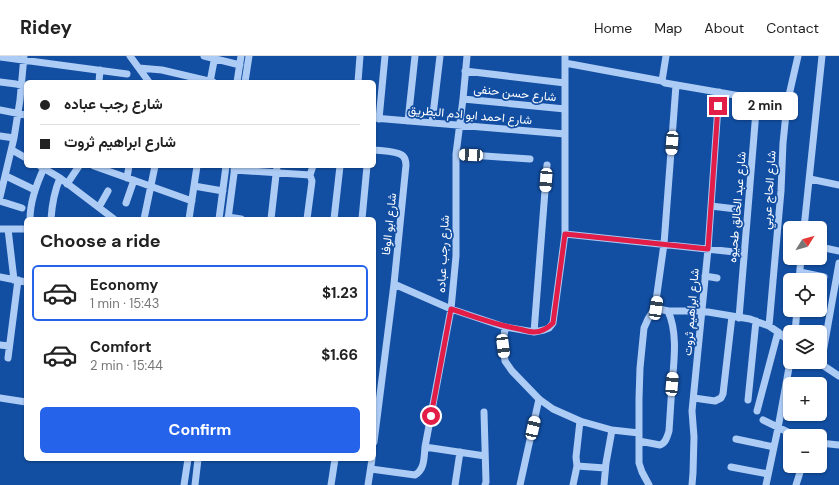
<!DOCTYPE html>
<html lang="en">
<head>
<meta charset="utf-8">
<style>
  :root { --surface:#fff; --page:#f6f6f6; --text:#222; --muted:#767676; --line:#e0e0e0; --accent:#2563eb }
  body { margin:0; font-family:"DM Sans",Vazirmatn,sans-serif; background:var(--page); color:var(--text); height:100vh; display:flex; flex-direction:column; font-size:15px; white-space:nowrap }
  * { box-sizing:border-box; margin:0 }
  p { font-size:13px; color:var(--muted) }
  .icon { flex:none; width:22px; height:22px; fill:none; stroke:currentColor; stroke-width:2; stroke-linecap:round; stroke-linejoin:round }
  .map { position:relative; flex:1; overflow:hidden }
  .drawer { position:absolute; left:24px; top:161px; width:352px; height:244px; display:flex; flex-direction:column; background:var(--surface); border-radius:6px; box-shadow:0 1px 3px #0004 }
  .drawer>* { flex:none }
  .guide { position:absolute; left:24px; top:24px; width:352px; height:88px; border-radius:6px; box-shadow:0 1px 3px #0004; display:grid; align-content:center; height:88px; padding:0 16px; background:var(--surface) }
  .needle { width:26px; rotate:53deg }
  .controls { position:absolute; left:783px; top:165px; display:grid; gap:8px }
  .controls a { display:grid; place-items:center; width:44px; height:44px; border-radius:6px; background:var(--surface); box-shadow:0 1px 3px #0004; font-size:20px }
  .end { position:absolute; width:18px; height:18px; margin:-9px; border:5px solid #e11d48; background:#fff; box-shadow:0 0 0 2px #fff }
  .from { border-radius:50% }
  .bubble { position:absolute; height:28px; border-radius:6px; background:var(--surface); box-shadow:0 1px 3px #0004; font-size:13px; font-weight:700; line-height:28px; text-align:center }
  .car { position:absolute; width:12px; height:24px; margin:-12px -6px; border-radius:5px; box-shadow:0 0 3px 1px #0007; background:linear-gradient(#fff 24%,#345 0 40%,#fff 0 76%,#345 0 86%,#fff 0) }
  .guide b { display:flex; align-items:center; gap:14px; height:38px; font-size:15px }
  .guide b+b { border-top:1px solid var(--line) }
  .guide i { width:10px; height:10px; background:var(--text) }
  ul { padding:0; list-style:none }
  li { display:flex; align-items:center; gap:12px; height:56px; margin:0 8px 6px; padding:0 8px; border:2px solid transparent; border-radius:6px }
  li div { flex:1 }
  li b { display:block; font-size:15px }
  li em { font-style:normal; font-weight:700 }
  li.active { border-color:var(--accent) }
  li>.icon { width:36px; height:36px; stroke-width:1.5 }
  h2 { padding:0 16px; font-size:18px; line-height:48px }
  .cta { display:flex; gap:8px; margin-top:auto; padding:8px 16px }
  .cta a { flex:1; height:46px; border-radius:6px; background:var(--accent); color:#fff; font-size:16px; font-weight:700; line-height:46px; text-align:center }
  header { display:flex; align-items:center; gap:24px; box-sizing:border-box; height:56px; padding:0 20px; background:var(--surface); border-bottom:1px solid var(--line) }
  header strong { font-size:19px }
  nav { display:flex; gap:22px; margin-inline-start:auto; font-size:14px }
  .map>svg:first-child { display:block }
</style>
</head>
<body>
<header>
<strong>Ridey</strong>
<nav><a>Home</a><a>Map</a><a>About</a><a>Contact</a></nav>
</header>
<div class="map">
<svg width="839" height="429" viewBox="0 0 839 429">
  <rect width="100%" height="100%" fill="#124ea2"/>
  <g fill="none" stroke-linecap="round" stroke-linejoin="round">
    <path stroke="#accbf5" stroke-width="7" d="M130 0 149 26
      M204 0 240 9
      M666 0 662 25 665 27 787 48
      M0 1 127 18
      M565 7 662 25
      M139 12 162 14 213 26
      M465 15 565 27
      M0 26 16 28 26 31
      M99 26 100 14
      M210 26 215 0
      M237 26 241 0
      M245 26 249 0
      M358 26 360 0
      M463 43 565 53
      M0 54 26 59
      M374 62 565 78
      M379 63 385 0
      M408 65 415 0
      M432 67 440 0
      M0 80 14 82
      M12 94 26 102
      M374 94C381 95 398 95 403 100 405 102 406 106 406 109L394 228 374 386
      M456 98 530 103
      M40 110 60 122 114 163
      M94 110 192 145
      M234 114 310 119 312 125 307 163
      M310 119 313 110
      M6 120 35 134
      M127 122 129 110
      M810 123 839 129
      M67 128 79 110
      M194 130 223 135
      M0 141 14 82 20 44 24 0
      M0 145 22 152
      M126 147 134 124
      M711 150 736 153
      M99 151 108 135
      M228 161 241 163
      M30 163C30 145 36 129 44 112
      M51 163C52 148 54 136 60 122
      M144 163 155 110
      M189 163 197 110
      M219 163 226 110
      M228 163 235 110
      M271 163 277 110
      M334 163 340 110
      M362 163 367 110
      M804 172 822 0
      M0 173H26
      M8 173 14 224
      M565 178 744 197
      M820 191 839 195
      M800 216 824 221
      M705 220 717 222
      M0 221 26 226
      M799 224 801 202
      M394 228 451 253 505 271 534 276 544 274 549 272 553 267 565 178V0
      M655 252 668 255H702L750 263 769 270 778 276 790 286
      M739 262 757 43
      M769 270 781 135 783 87 787 48 798 0
      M505 271 503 290 505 305 512 315 539 343 553 353 580 365 612 374 639 377
      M534 276 547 109
      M795 276 797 254
      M0 289 9 290
      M8 302 18 224
      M818 306 839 320
      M821 308 839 207
      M0 342 26 346
      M694 342 715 345 721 342 723 338 732 260
      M748 344 756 265
      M757 355 778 276
      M484 356 486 426 485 429
      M763 364 796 380
      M736 383 774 391
      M639 385 660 389C666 387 667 381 669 375 670 359 671 344 672 329 674 305 678 277 668 255
      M820 387 839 389
      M425 391 485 400
      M577 410 605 412
      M731 411 768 418
      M371 413 415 419C425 413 424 401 425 391L451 253 456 200V98L463 43 467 0
      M184 429 188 403
      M195 429 198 403
      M331 429 335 403
      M368 429 372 403
      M455 429 460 396
      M520 429 539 343
      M573 429 577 410 576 401 580 365
      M604 429 606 407 612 374
      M649 429 642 416 639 407V343L640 312 644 272 648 263 655 252 664 188 676 29
      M692 429 693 417 694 381 692 355 708 193 719 36
      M766 429 778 372 790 306
      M796 429 802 410"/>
  </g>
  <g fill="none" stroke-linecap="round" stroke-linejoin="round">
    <path stroke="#e11d48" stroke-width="5" d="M431 360 451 253C473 260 496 269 519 273 524 274 529 276 534 276 542 276 548 272 553 267L565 178 708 193 718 50"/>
  </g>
  <g text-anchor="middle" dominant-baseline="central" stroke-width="3.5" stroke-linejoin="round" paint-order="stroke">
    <g font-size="12" fill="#fff" stroke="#124ea2">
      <text transform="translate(515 37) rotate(6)">شارع حسن حنفى</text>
      <text transform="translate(470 59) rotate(5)">شارع احمد ابو ادم البطريق</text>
      <text transform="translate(769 134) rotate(-86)">شارع الحاج عربي</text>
      <text transform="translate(737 151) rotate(-85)">شارع عبد الخالق طحيوه</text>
      <text transform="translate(389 168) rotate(-84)">شارع ابو الوفا</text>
      <text transform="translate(443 198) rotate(-87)">شارع رجب عباده</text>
      <text transform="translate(691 256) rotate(-85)">شارع ابراهيم ثروت</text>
    </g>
  </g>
</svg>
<div class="controls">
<a><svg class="needle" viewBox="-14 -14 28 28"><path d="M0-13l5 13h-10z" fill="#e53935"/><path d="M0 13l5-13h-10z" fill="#767676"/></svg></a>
<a><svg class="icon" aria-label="locate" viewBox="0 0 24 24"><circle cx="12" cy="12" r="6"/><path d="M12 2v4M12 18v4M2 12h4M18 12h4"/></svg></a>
<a><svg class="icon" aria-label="layers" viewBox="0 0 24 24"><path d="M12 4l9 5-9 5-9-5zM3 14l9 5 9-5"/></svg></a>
<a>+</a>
<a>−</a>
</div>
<i class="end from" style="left:431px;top:360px"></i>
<i class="end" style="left:718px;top:50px"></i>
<div class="bubble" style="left:732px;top:36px;width:66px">2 min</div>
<i class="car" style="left:672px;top:87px;rotate:184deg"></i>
<i class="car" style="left:471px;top:99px;rotate:273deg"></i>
<i class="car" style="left:546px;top:124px;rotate:184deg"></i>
<i class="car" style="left:656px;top:252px;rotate:8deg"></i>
<i class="car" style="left:503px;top:290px;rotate:173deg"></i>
<i class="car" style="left:672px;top:328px;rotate:5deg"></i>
<i class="car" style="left:533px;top:372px;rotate:13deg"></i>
<div class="guide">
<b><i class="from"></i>شارع رجب عباده</b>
<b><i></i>شارع ابراهيم ثروت</b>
</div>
<section class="drawer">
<h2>Choose a ride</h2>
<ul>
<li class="active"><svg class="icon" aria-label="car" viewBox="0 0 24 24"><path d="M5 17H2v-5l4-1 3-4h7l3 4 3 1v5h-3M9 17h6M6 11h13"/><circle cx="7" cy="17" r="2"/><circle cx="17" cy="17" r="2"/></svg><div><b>Economy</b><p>1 min · 15:43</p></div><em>$1.23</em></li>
<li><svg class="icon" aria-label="car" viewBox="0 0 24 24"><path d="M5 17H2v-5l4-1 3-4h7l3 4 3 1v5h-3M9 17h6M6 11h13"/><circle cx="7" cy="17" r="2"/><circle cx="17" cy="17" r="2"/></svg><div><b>Comfort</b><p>2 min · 15:44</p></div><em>$1.66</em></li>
</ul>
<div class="cta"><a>Confirm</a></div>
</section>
</div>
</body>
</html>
